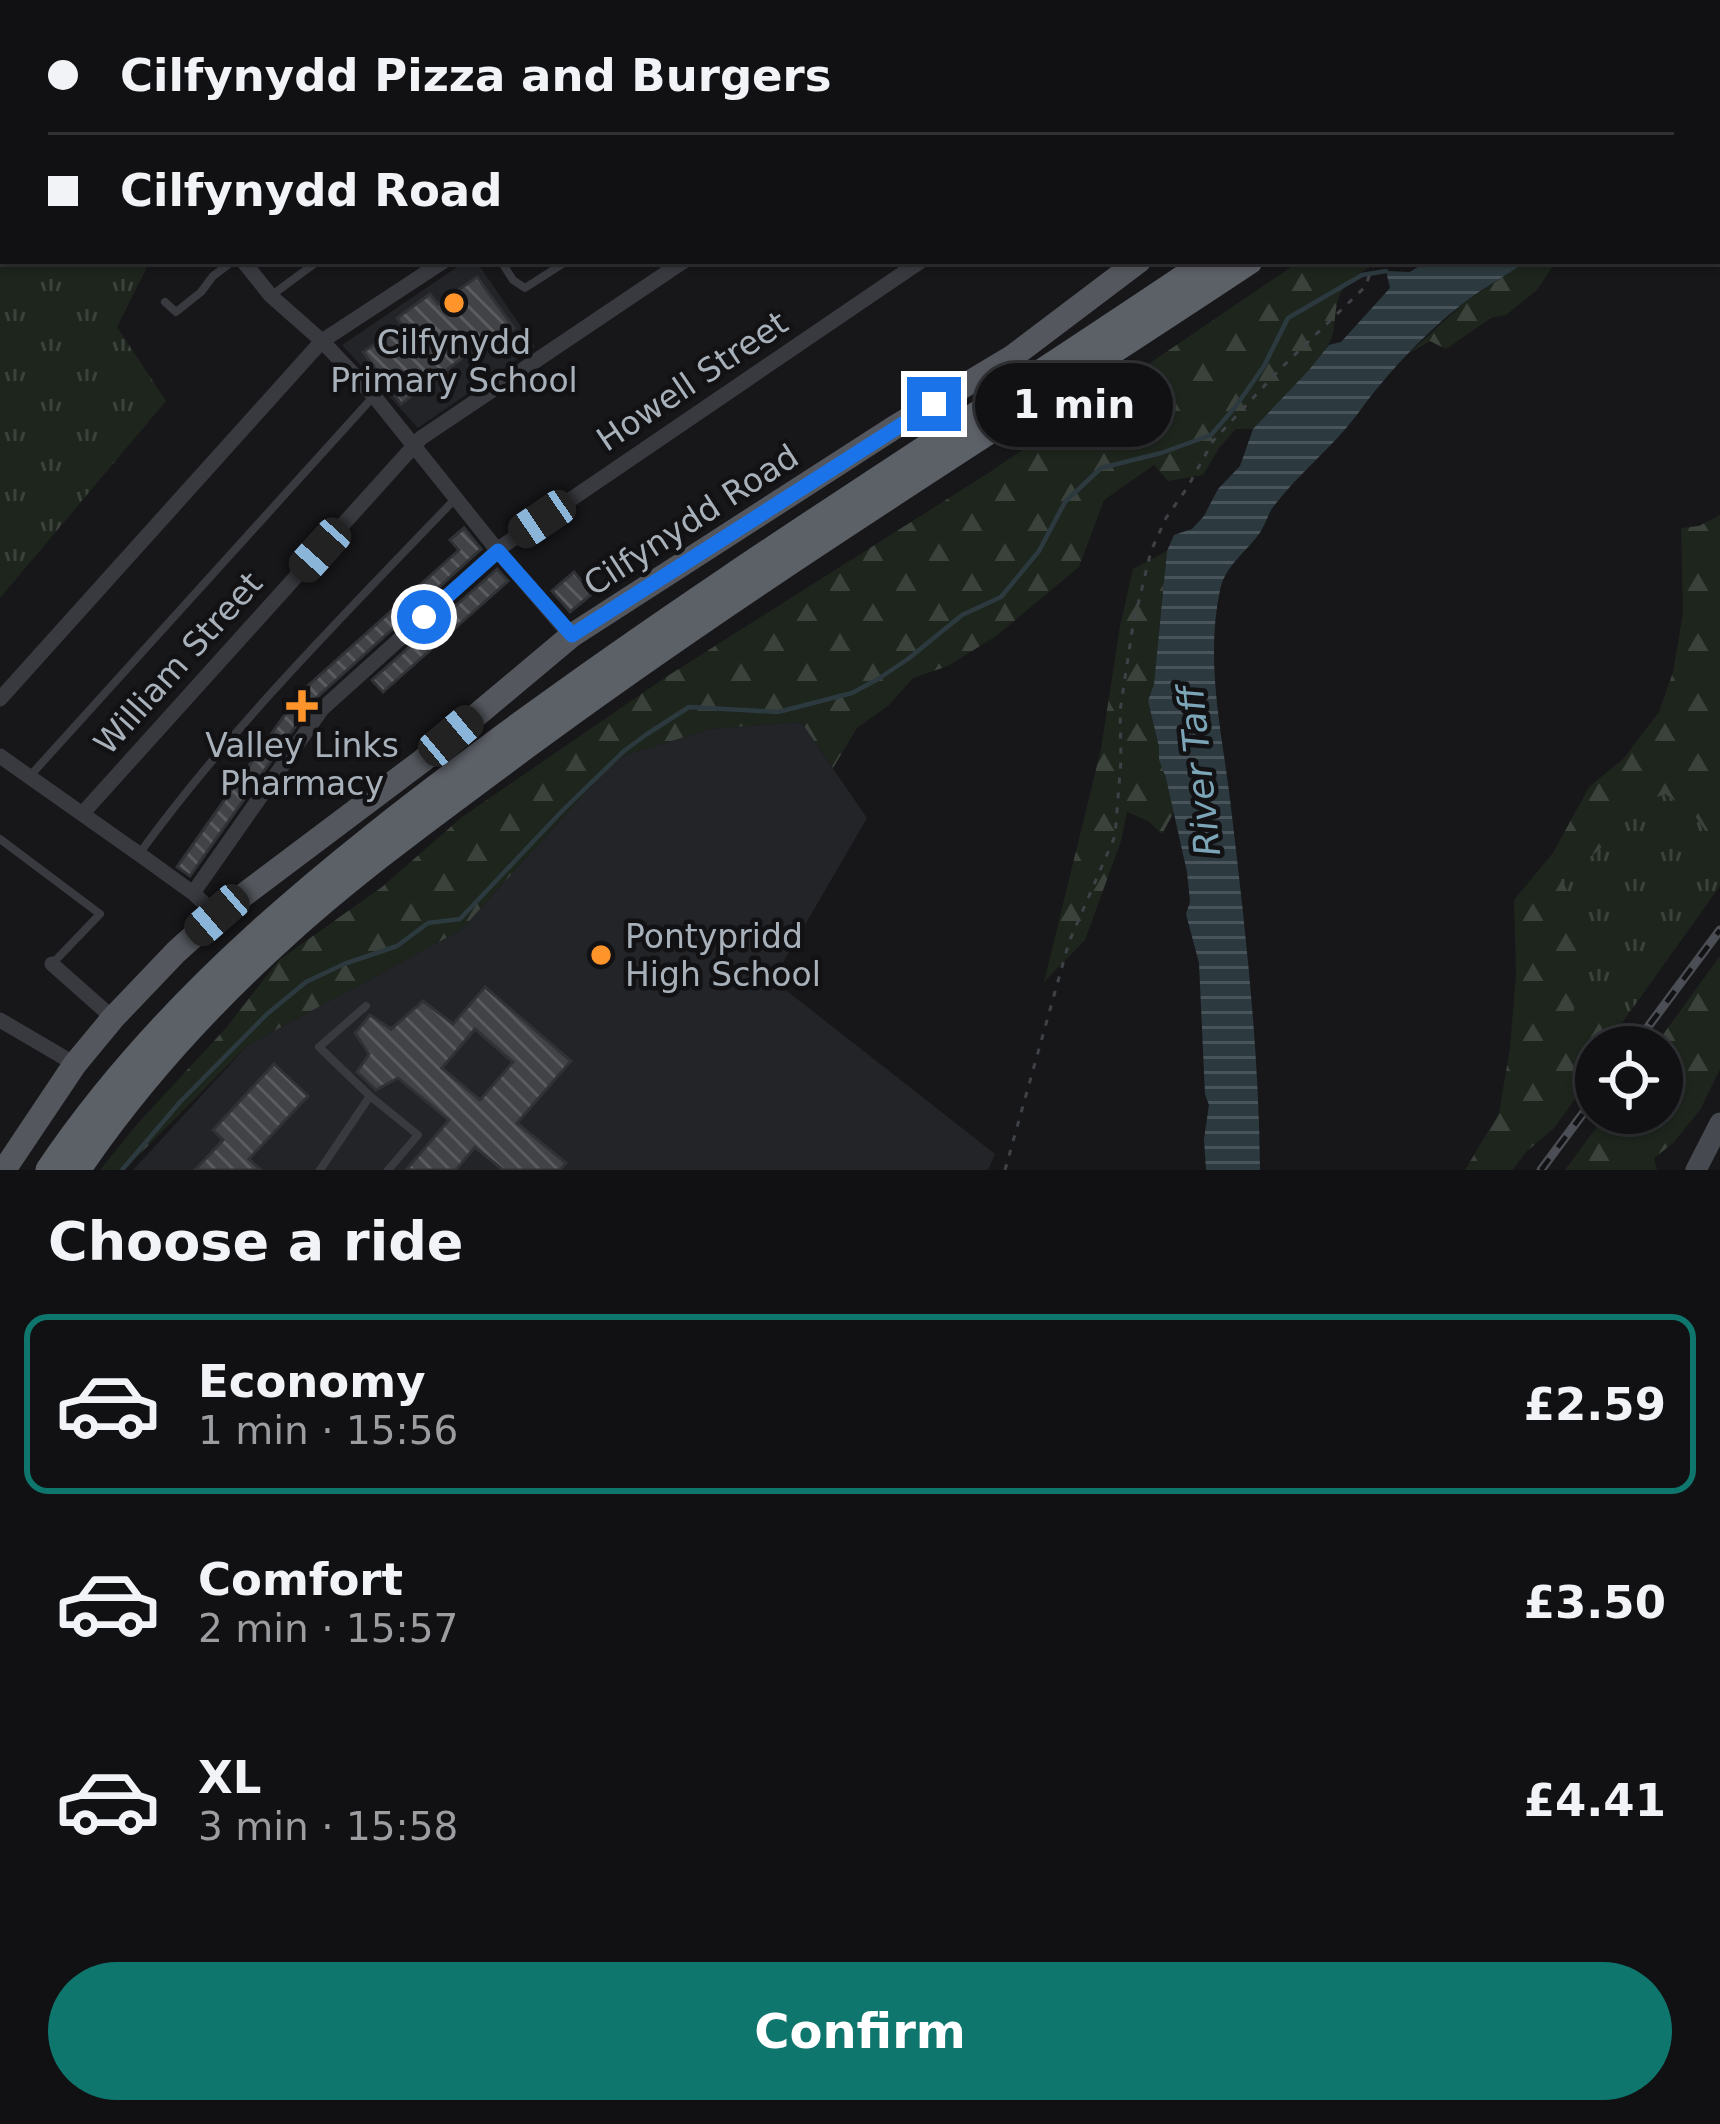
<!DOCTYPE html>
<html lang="en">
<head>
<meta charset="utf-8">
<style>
  :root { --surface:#111114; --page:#1a1a1d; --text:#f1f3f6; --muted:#9c9da0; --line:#303134; --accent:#0f766e }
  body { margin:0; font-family:"DejaVu Sans",sans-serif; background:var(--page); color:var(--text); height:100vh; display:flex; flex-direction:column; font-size:45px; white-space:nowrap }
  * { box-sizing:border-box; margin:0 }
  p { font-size:39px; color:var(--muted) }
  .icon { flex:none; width:66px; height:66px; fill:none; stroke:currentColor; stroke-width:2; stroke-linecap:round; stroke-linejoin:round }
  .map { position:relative; height:1170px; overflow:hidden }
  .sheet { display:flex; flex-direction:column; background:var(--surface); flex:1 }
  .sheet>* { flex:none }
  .banner { position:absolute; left:0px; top:0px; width:1722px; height:264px; box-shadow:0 3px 9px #0004,0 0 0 3px var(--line); display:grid; align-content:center; height:264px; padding:0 48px; background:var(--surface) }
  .controls { position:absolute; left:1575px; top:1026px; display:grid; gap:24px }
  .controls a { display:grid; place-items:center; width:108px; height:108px; border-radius:50%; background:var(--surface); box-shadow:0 3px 9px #0004,0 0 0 3px var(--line); font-size:60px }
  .end { position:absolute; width:54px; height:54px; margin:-27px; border:15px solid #1a73e8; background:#fff; box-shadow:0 0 0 6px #fff }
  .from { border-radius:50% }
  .bubble { position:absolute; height:84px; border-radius:42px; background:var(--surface); box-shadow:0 3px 9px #0004,0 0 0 3px var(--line); font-size:39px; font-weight:800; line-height:84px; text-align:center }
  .car { position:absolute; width:36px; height:72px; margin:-36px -18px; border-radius:15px; box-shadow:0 0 9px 3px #0007; background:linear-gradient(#222 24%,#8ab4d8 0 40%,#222 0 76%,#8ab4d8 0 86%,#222 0) }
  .banner b { display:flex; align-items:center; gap:42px; height:114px; font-size:45px }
  .banner b+b { border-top:3px solid var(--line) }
  .banner i { width:30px; height:30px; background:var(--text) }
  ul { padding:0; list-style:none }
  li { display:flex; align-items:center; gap:36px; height:180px; margin:0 24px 18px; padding:0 24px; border:6px solid transparent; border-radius:24px }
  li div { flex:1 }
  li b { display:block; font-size:45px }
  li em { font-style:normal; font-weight:800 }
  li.current { border-color:var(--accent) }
  li>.icon { width:108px; height:108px; stroke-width:1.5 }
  h2 { padding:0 48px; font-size:54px; line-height:144px }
  .action { display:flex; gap:24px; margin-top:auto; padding:24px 48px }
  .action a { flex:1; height:138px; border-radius:72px; background:var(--accent); color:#fff; font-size:48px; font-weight:800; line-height:138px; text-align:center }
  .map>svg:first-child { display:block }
</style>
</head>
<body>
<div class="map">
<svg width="1720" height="1170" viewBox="0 0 1720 1170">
  <defs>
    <pattern id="grass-tufts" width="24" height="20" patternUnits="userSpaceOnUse" patternTransform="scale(3)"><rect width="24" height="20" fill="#1d251d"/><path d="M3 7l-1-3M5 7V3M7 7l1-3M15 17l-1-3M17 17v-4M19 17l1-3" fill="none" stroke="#3b423c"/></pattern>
    <pattern id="forest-firs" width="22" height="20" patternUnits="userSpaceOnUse" patternTransform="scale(3)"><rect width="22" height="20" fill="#1d251d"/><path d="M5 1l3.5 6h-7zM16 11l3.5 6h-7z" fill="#3b423c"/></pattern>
    <pattern id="water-rules" width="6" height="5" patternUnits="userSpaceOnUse" patternTransform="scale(3)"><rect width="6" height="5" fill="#2c3a3f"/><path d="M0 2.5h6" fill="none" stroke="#485459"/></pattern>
    <pattern id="building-back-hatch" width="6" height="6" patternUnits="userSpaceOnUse" patternTransform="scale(3)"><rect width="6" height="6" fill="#414347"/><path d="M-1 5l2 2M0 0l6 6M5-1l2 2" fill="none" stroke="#5a5c5f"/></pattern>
  </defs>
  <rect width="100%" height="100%" fill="#17171a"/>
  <path fill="#232427" d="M466 261H476L535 347 418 428 342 345Z
    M801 722 867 818 773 980 995 1154 988 1170H133L248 1045 461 930 617 758 710 729Z"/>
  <path fill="url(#grass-tufts)" d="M0 0H36L35 3H3V261H150L117 327 166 401 0 598Z
    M1665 794 1693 813 1720 852V886L1622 1023 1602 1009 1573 1013 1559 878 1598 851 1639 804Z"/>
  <path fill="url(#forest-firs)" d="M1300 261H1384C1363 270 1343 279 1337 304 1333 322 1337 333 1325 350 1304 378 1277 403 1253 429H1236L1219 448 1203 475 1168 481 1154 465 1104 500 1079 567 996 636 948 666 913 678 889 705 857 728 833 768 801 722 710 729 617 758 461 930 248 1045 124 1170H100L139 1122 226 1028 279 960 382 887 462 817 666 677 990 472Z
    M1527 261 1534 267 1540 261H1556L1537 290 1506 315 1491 318 1446 349 1430 341 1408 354 1465 302Z
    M1720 515V852L1693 813 1665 794 1639 804 1598 851 1560 878 1573 900 1586 954 1573 1013 1602 1009 1622 1023V1034L1612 1047H1596V1070L1554 1128 1527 1151 1512 1170H1465L1499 1113 1510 1048 1516 974 1514 900 1553 853 1589 787 1623 759 1659 712 1673 672 1683 613 1681 528 1699 526Z
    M1167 551 1154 684 1148 701 1159 747V760L1166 778 1174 812 1162 834 1148 821 1127 812 1121 841 1085 940 1044 982 1101 749 1120 626 1133 569Z
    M1720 956V1069L1700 1110 1673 1143 1654 1158 1657 1170H1565L1607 1113H1662V1047H1654Z"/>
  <path fill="url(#water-rules)" d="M1427 261H1540L1534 267 1527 261C1507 275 1485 287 1466 301 1426 332 1388 372 1359 412 1334 446 1299 473 1273 507 1268 514 1266 523 1261 531 1248 551 1225 565 1220 590 1204 666 1224 740 1232 816 1246 934 1259 1052 1260 1170H1206L1204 1139 1209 1105 1205 1094 1199 963 1186 914 1190 902 1187 872 1166 778 1159 760V747L1148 701 1154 684 1167 551 1174 535 1192 529 1204 516 1218 489 1240 466 1253 429 1308 371 1329 345 1341 342 1390 288 1386 271 1410 272Z"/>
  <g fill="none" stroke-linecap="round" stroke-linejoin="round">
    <path stroke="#2c3a3f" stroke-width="4.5" d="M122 1170 180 1102 267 1014 306 982 344 964 397 946 428 923 460 919 563 810 624 751 647 734 689 707 778 712 852 693 878 679 908 659 962 615 1001 597 1039 551 1065 502 1101 468 1161 453 1211 435 1236 406 1264 366 1288 318 1362 275 1386 271"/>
  </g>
  <path fill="url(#building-back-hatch)" stroke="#313236" stroke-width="3" fill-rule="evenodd" d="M477 277 514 328 487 347 484 342 401 404 363 352 402 325 397 318 430 294 438 304Z
    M464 528 481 549 314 700 190 876 177 867 301 692 459 550 450 540Z
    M497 569 508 581 383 692 372 680Z
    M574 572 592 594 570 612 552 591Z
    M485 987 571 1061 517 1123 566 1163 560 1170H503L475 1147 456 1170H406L449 1120 398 1078 376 1090 373 1087 357 1072 369 1054 355 1033 370 1015 391 1029 423 1001 453 1024ZM475 1029 513 1062 480 1100 442 1068Z
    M274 1064 308 1096 249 1159 261 1170H195L223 1140 213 1130Z"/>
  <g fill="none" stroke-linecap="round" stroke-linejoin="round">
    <path stroke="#3e4146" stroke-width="3" stroke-dasharray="6 9" stroke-linecap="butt" d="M915 0 917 3
      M1719 30H1720
      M1005 1170 1069 942 1115 836 1121 760 1120 711 1133 625 1151 551 1166 518 1187 488 1213 441 1280 369 1365 287 1375 261"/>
    <path stroke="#383a3f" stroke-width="8" d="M707 3 712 0
      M501 261 513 280 525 288 567 261
      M272 295 318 261
      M165 302 176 312 201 292 213 276 233 261
      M29 777 373 397
      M0 839 100 914 52 964
      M139 854C232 726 346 613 455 499
      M366 1006 319 1047 370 1096 418 1135 388 1170
      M320 1170 370 1096"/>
    <path stroke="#383a3f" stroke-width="15" d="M410 0 411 3
      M1215 0 1217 3
      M573 3 578 0
      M837 3 841 0
      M957 3 960 0
      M1067 3 1070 0
      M1298 3 1303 0
      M1400 3 1403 0
      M243 261 271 296 322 341 374 396 498 551 571 636
      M0 699 322 341 444 261
      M0 756 139 854 193 893 217 915
      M82 814 421 438 684 261
      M193 893 322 709 504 545 921 261
      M52 964 113 1018
      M0 1020 75 1064"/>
    <path stroke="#46494f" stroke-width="21" d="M1696 1170 1720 1123"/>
    <path stroke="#54585e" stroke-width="24" d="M1512 3 1515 0
      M4 1170 75 1064 113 1018 176 952 217 915 422 761 571 636 895 427 1012 357 1139 261"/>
    <path stroke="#5c6067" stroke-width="27" d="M1591 3 1596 0
      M1625 3 1630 0
      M49 1170C167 995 333 864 501 739 730 570 973 421 1209 261
      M77 1170C136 1083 210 1002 288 932 362 865 444 807 524 747 758 574 1007 422 1249 261"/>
    <defs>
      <path id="rail" d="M1633 1047 1720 930
        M1541 1170 1596 1096"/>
    </defs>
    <use href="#rail" stroke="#4b4e54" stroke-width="9"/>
    <use href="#rail" stroke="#121215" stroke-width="4.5" stroke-dasharray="14" stroke-linecap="butt"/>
  </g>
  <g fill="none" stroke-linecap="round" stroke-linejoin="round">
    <path stroke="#1a73e8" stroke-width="15" d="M424 617 498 551 572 635 934 404"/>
  </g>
  <g fill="#ff942a" stroke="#121215" stroke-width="4.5">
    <circle cx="454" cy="303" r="12"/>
    <path d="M296 688h12v12h12v12h-12v12h-12v-12h-12v-12h12z"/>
    <circle cx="601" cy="955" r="12"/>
  </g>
  <g text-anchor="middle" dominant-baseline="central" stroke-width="9" stroke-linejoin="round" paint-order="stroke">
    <g font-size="33" fill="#a8b1ba" stroke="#121215">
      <text x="454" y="342">Cilfynydd<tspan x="454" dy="38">Primary School</tspan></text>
      <text x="302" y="745">Valley Links<tspan x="302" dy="38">Pharmacy</tspan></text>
      <text x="625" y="936" text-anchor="start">Pontypridd<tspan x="625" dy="38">High School</tspan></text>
    </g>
    <g font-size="33" fill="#a8b1ba" stroke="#121215">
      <text transform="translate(692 381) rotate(-34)">Howell Street</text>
      <text transform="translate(691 520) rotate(-33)">Cilfynydd Road</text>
      <text transform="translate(178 663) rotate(-48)">William Street</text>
    </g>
    <g font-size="36" font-style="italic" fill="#7ca6b8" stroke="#121215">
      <text transform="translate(1199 771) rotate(-96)">River Taff</text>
    </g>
  </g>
</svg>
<div class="controls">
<a><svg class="icon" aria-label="locate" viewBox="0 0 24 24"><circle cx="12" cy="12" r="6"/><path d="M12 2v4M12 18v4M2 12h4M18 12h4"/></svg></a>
</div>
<i class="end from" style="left:424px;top:617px"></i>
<i class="end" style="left:934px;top:404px"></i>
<div class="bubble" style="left:975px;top:363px;width:198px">1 min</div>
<i class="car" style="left:542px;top:519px;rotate:236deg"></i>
<i class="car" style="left:320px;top:550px;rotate:222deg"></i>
<i class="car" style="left:451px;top:736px;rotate:50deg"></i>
<i class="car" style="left:217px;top:915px;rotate:229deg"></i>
<div class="banner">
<b><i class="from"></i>Cilfynydd Pizza and Burgers</b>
<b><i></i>Cilfynydd Road</b>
</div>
</div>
<section class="sheet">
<h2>Choose a ride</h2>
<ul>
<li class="current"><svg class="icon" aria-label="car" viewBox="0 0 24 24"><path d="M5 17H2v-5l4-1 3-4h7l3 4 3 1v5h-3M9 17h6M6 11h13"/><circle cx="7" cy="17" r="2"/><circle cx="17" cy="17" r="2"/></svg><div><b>Economy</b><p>1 min · 15:56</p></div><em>£2.59</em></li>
<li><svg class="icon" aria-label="car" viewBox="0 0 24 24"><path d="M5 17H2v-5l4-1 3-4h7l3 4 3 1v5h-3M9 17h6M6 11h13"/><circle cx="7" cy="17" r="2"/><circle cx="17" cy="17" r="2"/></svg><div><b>Comfort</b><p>2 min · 15:57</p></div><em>£3.50</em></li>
<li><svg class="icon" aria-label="car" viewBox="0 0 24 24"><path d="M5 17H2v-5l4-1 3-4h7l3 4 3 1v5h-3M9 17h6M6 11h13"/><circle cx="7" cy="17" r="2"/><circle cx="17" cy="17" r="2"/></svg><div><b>XL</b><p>3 min · 15:58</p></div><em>£4.41</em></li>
</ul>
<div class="action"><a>Confirm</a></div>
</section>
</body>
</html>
